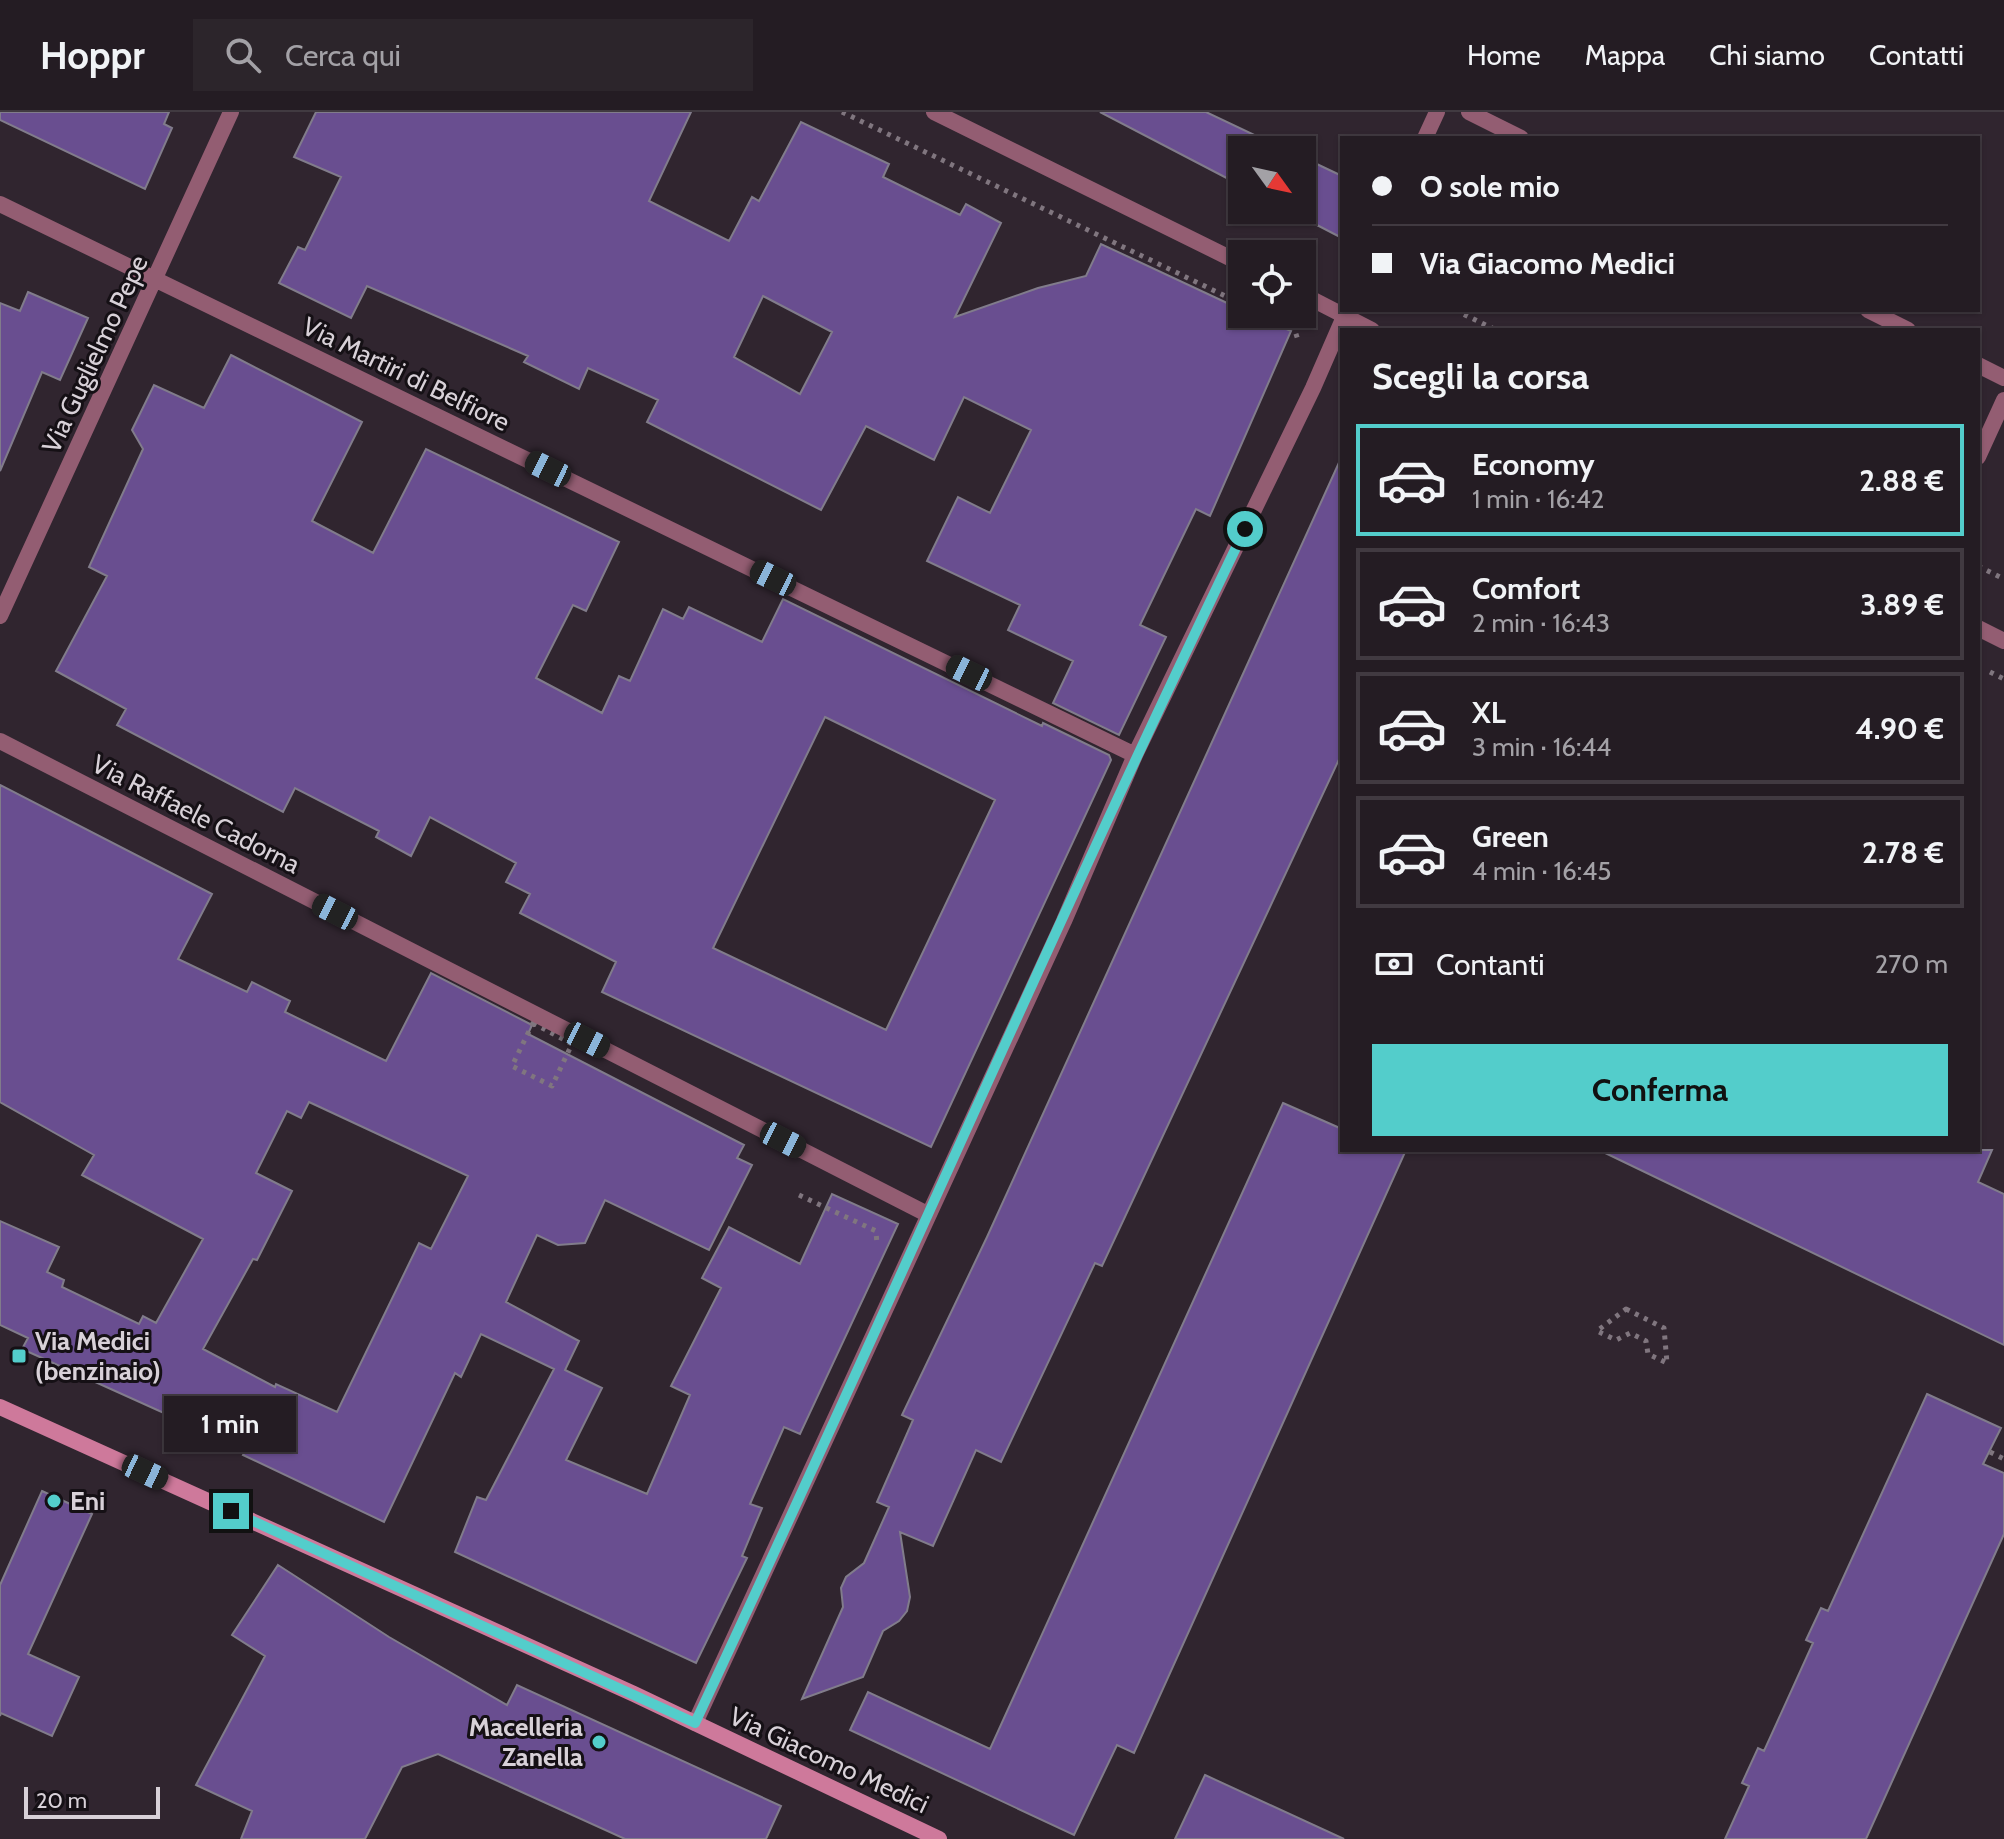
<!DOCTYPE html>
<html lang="it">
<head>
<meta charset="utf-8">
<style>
  :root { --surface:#241c23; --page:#2c252b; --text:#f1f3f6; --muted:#a3a1a6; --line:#413a41; --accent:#53cdcb }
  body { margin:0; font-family:Cabin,sans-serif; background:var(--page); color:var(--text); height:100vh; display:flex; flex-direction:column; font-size:30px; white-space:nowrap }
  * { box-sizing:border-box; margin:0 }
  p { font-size:26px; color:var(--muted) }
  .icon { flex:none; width:44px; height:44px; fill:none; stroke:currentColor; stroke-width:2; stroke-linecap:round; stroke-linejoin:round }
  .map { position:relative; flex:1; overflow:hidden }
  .panel { position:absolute; left:1340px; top:216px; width:640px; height:824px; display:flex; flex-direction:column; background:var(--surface); border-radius:0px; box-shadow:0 2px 6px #0004,0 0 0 2px var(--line) }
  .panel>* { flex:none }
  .guide { position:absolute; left:1340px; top:24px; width:640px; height:176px; border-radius:0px; box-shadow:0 2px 6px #0004,0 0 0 2px var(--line); display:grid; align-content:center; height:176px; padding:0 32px; background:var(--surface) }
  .needle { width:52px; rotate:123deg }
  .tools { position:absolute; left:1228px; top:24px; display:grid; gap:16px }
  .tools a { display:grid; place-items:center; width:88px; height:88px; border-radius:0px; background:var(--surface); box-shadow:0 2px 6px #0004,0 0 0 2px var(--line); font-size:40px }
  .scale { position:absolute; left:24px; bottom:20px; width:136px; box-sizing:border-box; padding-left:8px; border:4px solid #d8d1d8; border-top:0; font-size:22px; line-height:28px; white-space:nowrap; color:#d8d1d8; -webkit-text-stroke:6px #151015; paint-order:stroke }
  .end { position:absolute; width:36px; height:36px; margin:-18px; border:10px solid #53cdcb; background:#111; box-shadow:0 0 0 4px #111 }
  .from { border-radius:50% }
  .bubble { position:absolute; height:56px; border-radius:0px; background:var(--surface); box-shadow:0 2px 6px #0004,0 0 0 2px var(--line); font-size:26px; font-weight:700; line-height:56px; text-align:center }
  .car { position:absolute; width:24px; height:48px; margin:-24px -12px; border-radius:10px; box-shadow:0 0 6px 2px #0007; background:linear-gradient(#222 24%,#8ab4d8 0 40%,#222 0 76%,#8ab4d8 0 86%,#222 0) }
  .guide b { display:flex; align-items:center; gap:28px; height:76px; font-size:30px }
  .guide b+b { border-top:2px solid var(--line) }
  .guide i { width:20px; height:20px; background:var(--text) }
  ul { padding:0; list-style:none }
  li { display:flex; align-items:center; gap:24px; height:112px; margin:0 16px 12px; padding:0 16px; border:4px solid var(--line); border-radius:0px }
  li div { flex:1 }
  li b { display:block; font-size:30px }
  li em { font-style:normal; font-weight:700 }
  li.current { border-color:var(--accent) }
  li>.icon { width:72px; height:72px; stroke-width:1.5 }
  h2 { padding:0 32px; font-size:36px; line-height:96px }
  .pay { display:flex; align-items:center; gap:20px; height:88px; padding:0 32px; font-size:30px }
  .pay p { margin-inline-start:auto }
  .button { display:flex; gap:16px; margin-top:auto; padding:16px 32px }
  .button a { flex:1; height:92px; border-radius:0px; background:var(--accent); color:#111; font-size:32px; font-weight:700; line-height:92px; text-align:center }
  header { display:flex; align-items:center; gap:48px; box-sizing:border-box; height:112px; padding:0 40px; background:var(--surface); border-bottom:2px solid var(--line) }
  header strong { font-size:38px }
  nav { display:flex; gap:44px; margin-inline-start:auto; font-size:28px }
  .search { width:560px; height:72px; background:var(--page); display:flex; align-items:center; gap:20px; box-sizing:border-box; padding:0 28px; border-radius:0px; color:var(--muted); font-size:30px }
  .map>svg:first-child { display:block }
</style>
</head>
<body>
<header>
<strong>Hoppr</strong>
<div class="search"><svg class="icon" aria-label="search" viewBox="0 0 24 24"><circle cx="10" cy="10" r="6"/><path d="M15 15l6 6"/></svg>Cerca qui</div>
<nav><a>Home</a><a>Mappa</a><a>Chi siamo</a><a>Contatti</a></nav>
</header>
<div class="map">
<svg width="2004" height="1727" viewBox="0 0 2004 1727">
  <rect width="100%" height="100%" fill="#30252f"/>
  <path fill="#694e90" stroke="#817c8b" stroke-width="2" fill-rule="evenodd" d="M0 0H169L164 12 172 16 145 77 0 8Z
    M316 0H691L649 89 729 129 752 85 759 89 801 10 889 52 883 65 960 103 966 92 1001 111 955 205 1038 176 1086 164 1101 132 1242 198V202H1252L1291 219 1210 404 1196 397 1140 513 1166 525 1119 623 1053 591 1073 549 1008 518 1020 493 927 449 958 385 990 401 1031 318 964 285 934 348 866 314 821 398 647 310 658 288 588 256 579 277 524 250 528 244 367 174 351 206 279 171 298 135 305 138 341 65 294 45ZM763 184 832 220 800 282 734 245Z
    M1100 0H1206L1286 38H1242V74Z
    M1302 45 1342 64V126L1288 98H1302Z
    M28 180 88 206 60 268 42 260 0 359V191L20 199Z
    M231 243 362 310 312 409 373 441 426 337 619 430 586 499 573 493 536 566 602 601 619 564 630 569 663 497 683 507 689 495 762 530 783 487 1042 614 1043 611 1109 643 1111 648 931 1035 602 880 616 850 520 801 530 782 506 770 516 751 430 705 411 744 376 725 379 719 295 676 283 700 117 613 126 597 56 559 107 464 89 455 143 337 132 318 154 273 204 296ZM825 605 995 688 886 918 713 836Z
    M1342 344V641L1102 1154 1095 1151 1001 1350 976 1338 933 1434 900 1420 910 1485 907 1499 899 1509 883 1519 863 1565 802 1587 843 1495 841 1476 846 1465 864 1451 889 1395 877 1390 913 1308 902 1303 987 1125Z
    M0 673 212 782 178 847 247 880 252 870 290 889 285 900 386 949 431 861 532 913 528 922 744 1033 737 1046 752 1053 709 1138 605 1088 585 1131 558 1133 537 1123 506 1190 579 1229 565 1258 602 1276 566 1348 647 1382 690 1283 671 1274 721 1176 702 1166 729 1115 800 1152 832 1082 898 1112 800 1322 784 1315 750 1392 762 1396 742 1444 747 1446 696 1551 455 1440 477 1385 486 1388 554 1257 481 1222 461 1265 455 1261 384 1410 243 1343 246 1338 22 1237 28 1226 0 1213V1109L59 1135 47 1160 64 1168 62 1175 139 1212 143 1204 156 1211 203 1127 82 1063 94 1043 0 990ZM309 990 468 1064 431 1137 419 1131 337 1300 276 1272 275 1275 203 1237 253 1147 257 1148 292 1079 256 1061 287 999 301 1006Z
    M1283 991 1342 1017V1038H1406L1134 1641 1117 1633 1074 1723 850 1618 868 1580 990 1637Z
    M1599 1038H1992L1978 1070 2004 1082V1233Z
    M1927 1282 2001 1316 1983 1352 2004 1361V1422L1866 1727H1725L1749 1674 1742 1671 1758 1636 1764 1639 1813 1531 1806 1528 1821 1496 1828 1499Z
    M42 1379 92 1402 28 1542 79 1565 52 1624 1 1601 0 1604V1473Z
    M278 1453 389 1525 507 1593 517 1573 781 1694 766 1727H625L438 1642 402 1655 365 1727H241L252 1699 196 1673 265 1544 232 1523Z
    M1205 1663 1344 1727H1175Z"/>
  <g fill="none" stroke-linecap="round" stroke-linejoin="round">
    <path stroke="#80767f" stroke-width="5" stroke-dasharray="4 6" stroke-linecap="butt" d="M842 0 1242 192
      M1455 198 1496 218
      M1263 202 1294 216 1298 228
      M1978 454 2004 467
      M1990 560 2004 567
      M533 911 572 932 552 974 512 954Z
      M799 1083 876 1119 877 1133
      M1626 1197 1664 1216 1667 1251 1648 1242 1646 1229 1630 1221 1616 1228 1597 1219Z
      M1990 1340 2004 1347"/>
    <path stroke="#935d72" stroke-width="16" d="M934 0 1242 152
      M1469 0 1521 26
      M1425 26 1437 0
      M0 92 1135 643
      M1302 182 1372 218
      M1868 198 1908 218
      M1978 253 2004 266
      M1978 345 2004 288
      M0 504 231 0
      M1978 516 2004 529
      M0 629 927 1102
      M695 1611 1064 809 1135 643 1313 276 1347 198"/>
    <path stroke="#ce799b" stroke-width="16" d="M0 1295 634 1582 939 1727"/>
  </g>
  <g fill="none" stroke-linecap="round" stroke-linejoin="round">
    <path stroke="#53cdcb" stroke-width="10" d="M231 1399 695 1611C881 1215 1054 812 1245 417"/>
  </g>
  <g fill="#53cdcb" stroke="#151015" stroke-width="3">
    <rect x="11" y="1236" width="16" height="16" rx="4"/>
    <circle cx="54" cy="1389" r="8"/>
    <circle cx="599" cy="1630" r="8"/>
  </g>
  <g text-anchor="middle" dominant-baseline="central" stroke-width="6" stroke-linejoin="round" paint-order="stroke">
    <g font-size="26" fill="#d8d1d8" stroke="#151015">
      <text transform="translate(95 242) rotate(-65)">Via Guglielmo Pepe</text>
      <text transform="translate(406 262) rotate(26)">Via Martiri di Belfiore</text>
      <text transform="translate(196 702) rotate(27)">Via Raffaele Cadorna</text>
      <text transform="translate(829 1648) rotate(25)">Via Giacomo Medici</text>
    </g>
    <g font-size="26" font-weight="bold" fill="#d8d1d8" stroke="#151015" text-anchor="start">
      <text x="35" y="1229">Via Medici<tspan x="35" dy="30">(benzinaio)</tspan></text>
      <text x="70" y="1389">Eni</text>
      <text x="583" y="1615" text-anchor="end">Macelleria<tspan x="583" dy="30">Zanella</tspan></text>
    </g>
  </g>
</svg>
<div class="tools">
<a><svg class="needle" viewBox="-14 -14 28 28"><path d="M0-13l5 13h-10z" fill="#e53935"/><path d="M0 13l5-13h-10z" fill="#a3a1a6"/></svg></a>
<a><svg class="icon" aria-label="locate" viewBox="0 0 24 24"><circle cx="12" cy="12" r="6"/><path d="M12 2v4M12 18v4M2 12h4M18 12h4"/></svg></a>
</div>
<div class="scale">20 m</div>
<i class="end from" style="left:1245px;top:417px"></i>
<i class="end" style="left:231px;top:1399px"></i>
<div class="bubble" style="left:164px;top:1284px;width:132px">1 min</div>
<i class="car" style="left:548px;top:357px;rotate:296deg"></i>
<i class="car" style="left:773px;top:466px;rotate:296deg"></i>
<i class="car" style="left:969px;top:561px;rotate:296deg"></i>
<i class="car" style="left:335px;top:800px;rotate:297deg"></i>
<i class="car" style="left:587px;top:928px;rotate:117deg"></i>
<i class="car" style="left:783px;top:1028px;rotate:117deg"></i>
<i class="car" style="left:145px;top:1360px;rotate:115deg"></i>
<div class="guide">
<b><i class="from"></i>O sole mio</b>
<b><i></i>Via Giacomo Medici</b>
</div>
<section class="panel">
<h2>Scegli la corsa</h2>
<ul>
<li class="current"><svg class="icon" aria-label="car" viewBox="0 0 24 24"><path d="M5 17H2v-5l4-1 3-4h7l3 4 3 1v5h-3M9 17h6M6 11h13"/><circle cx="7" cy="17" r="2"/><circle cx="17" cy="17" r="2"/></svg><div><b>Economy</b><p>1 min · 16:42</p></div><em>2.88 €</em></li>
<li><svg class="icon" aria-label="car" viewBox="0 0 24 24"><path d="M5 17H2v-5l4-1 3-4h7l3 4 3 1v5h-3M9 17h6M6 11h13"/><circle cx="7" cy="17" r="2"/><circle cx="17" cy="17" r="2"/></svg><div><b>Comfort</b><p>2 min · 16:43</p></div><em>3.89 €</em></li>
<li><svg class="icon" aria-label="car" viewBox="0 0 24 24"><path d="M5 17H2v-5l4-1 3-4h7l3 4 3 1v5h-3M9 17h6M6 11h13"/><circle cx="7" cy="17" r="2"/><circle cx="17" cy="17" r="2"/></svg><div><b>XL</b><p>3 min · 16:44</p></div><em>4.90 €</em></li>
<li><svg class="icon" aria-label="car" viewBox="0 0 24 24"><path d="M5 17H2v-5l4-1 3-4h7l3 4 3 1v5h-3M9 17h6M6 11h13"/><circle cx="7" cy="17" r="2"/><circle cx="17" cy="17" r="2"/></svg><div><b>Green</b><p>4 min · 16:45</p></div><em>2.78 €</em></li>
</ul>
<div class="pay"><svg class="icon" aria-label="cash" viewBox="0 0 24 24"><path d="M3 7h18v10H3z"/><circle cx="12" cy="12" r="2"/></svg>Contanti<p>270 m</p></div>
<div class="button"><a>Conferma</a></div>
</section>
</div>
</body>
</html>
